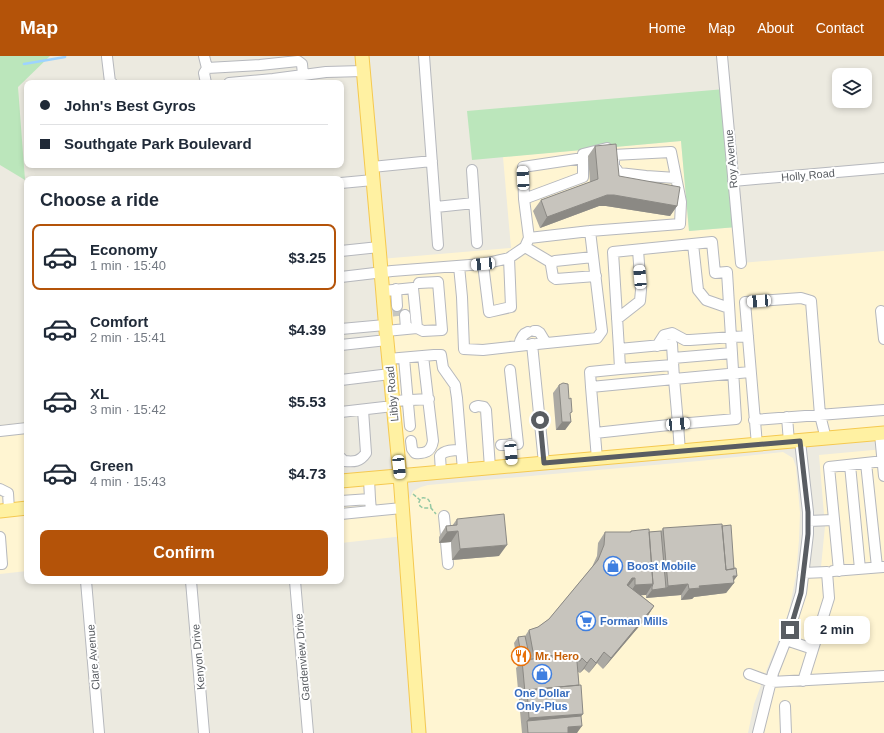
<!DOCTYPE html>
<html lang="en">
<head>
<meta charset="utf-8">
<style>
  :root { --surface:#fff; --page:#f6f6f7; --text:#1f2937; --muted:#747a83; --line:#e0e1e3; --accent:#b45309 }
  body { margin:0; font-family:Arial,sans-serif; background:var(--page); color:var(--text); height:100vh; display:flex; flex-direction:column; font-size:15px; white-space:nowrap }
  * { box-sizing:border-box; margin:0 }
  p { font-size:13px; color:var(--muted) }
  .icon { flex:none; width:22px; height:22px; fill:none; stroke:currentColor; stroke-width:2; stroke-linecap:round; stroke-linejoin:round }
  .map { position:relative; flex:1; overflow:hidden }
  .sheet { position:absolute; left:24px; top:120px; width:320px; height:408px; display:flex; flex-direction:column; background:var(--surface); border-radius:8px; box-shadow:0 2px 6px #0003 }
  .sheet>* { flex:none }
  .top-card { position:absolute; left:24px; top:24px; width:320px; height:88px; border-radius:8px; box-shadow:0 2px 6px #0003; display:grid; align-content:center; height:88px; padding:0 16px; background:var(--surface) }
  .controls { position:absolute; left:832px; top:12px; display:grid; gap:8px }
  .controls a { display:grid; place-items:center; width:40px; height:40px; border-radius:8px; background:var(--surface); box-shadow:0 2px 6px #0003; font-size:20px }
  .end { position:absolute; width:18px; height:18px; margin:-9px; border:5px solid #595d62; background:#fff; box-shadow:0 0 0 2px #fff }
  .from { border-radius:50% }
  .bubble { position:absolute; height:28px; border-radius:8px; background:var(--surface); box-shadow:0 2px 6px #0003; font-size:13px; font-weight:600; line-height:28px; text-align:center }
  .car { position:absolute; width:12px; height:24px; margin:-12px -6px; border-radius:5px; box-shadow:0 0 3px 1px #0007; background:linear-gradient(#fff 24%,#345 0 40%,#fff 0 76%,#345 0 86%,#fff 0) }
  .top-card b { display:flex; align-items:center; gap:14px; height:38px; font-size:15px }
  .top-card b+b { border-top:1px solid var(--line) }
  .top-card i { width:10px; height:10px; background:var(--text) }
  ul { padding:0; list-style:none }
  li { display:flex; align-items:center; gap:12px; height:66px; margin:0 8px 6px; padding:0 8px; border:2px solid transparent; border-radius:8px }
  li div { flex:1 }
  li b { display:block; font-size:15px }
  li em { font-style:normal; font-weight:600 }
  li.active { border-color:var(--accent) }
  li>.icon { width:36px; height:36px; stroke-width:1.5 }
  h2 { padding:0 16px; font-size:18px; line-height:48px }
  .button { display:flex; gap:8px; margin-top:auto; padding:8px 16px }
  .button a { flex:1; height:46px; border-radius:8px; background:var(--accent); color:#fff; font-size:16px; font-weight:600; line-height:46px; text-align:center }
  header { display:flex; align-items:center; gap:24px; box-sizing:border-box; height:56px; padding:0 20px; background:var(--accent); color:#fff }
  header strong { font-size:19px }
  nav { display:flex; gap:22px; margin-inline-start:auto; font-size:14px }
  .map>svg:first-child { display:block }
</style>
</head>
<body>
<header>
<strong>Map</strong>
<nav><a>Home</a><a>Map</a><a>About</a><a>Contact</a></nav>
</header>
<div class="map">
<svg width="884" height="677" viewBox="0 0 884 677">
  <rect width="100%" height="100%" fill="#eceae0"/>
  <path fill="#fff5d2" d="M681 85 689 175 737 171 741 207 884 195V377L400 420 404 480 341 487V425L400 420 380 203 511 192 503 101Z
    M27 366V515L0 518V369Z
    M884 393V677H758L802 522 820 521 825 470 819 399Z
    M783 396 793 402 796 411 800 457 799 484 796 519 789 555 776 591 767 613 754 648 748 677H427L413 518 408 446 413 435 421 431 428 429 699 405Z"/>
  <path fill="#bbe6bb" d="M0 0H50L18 31 25 124 0 109Z
    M725 33 737 171 689 175 681 85 472 104 467 55Z"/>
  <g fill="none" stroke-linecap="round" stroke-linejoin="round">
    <path stroke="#9dd3ff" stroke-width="2.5" d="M24 8 65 1V0"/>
    <path stroke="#c7c7c0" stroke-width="10" stroke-dasharray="10 5" stroke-linecap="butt" d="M397 250 398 260"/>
    <defs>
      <path id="minor" d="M204 0 207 12
        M424 0 438 189
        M722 0 741 207
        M107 1 110 26 112 27
        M206 27 204 17 207 12 260 9 298 5 302 8 303 19
        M229 27 273 23 326 16 363 15
        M614 104V110L619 117 646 120 676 122
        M372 111 432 105
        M472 114 477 187
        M733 125 884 112
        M341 127 373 124
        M524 143 523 111 583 102
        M436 151 474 147
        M693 188 698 234 706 244 729 252
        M525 191 552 207
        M341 195 379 191
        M593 201 555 205 551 209 553 221 556 223 596 220
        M483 208 489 256 511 251 509 202
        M459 210 462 241 464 293 483 294 527 289 597 282 602 275 590 175 680 168 681 146 671 96 613 99 607 92 583 98V121L524 143 529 182 590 175
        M341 221 392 215 483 208 509 202 525 191 529 182
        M396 233 397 250
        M383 235 413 232 417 272 386 275
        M881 255 884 283
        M405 259 406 273
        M617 263 640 245 641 234 638 194
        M417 272 423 275 442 274 438 226 419 227
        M341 273 385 269
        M534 275H537L540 277 546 287
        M532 288 544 407
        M341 289 387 284
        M519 290C520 284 522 278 528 276
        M657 290 664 279 672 277 685 284H690L748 280
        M404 302 410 370
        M673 302 732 297
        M388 303 434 299H441L443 312 455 329 457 342 463 414
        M620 313 673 309
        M341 324 390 318
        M591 331 590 316 620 313 619 293
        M393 345 429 343
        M475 351 478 350 484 351 486 354 490 412
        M341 356 393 350
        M787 361 789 386
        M754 364 884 354
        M0 375 27 372
        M595 377 678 368 674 323 591 331 597 403
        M880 378 884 420
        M411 385 412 393 415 397C425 398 431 396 433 385L423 300
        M510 388 512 410
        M501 389 518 388 510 314
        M757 389 745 246 801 242 811 245 820 359 826 383
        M680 396 678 368 736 363C733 314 730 265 727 216L715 217 712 186 613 196 619 293 672 288 674 323 750 316
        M341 402 344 405C354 406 360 406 366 397L363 354
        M866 407 877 511
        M850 409 860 513
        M441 416 440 400C444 394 454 394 461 394
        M369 423 370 443
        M0 433 8 437 9 454
        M341 445 370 443 371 455 341 458
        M371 455 402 452
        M444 460 446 480
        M808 465 834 464
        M0 481 2 508H0
        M446 486 448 508
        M833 515 883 511
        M839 515 829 411 884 405
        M86 525 99 677
        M191 525 204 677
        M295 525 308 677
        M786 584 813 593
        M749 618 771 626 884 620
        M803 625 829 542 827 516 803 517
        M785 650 786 677
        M758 677 773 617 786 584 801 537 808 478V456L800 385"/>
      <path id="major" d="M362 0 379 191 386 275 400 420 419 677
        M341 425 884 377
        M0 455 27 452"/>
    </defs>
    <use href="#minor" stroke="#b6b8bd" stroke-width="12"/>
    <use href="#major" stroke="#f5c950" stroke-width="15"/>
    <path stroke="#93c7a2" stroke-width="1.5" stroke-dasharray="4 2" stroke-linecap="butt" d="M413 438 420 444
      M431 452C430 445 429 441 421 442L419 446 420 450 423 452H431L436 458"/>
    <use href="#minor" stroke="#fff" stroke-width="10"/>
    <use href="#major" stroke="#fff1a2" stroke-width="13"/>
  </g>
  <path fill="#aba9a3" d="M595 90 619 120 677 150 670 160 606 150H599L540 172 533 155 541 144 590 126 588 100Z
    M559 329 570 358 571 366 565 374H556L553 337Z
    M457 463 499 500 452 504 451 486 439 487V481L446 470H452Z
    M722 470 737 520 734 524V527L726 537 694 541 692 543 681 544V539L646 542V539H641L654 550 647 561 603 613 597 607 589 617 584 613 580 617 578 616 579 629 583 658 581 660 577 677H522L516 612 518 610 514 587 518 581 525 580 529 574 538 571 549 563 592 511 597 500 598 487 605 476H630L631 475 649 476 661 475 663 472Z"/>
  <path fill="#8b8984" d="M607 139H614L677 150 670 160 606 150H599L540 172 547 161Z
    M562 366H571L565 374H556Z
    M458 475 451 486 439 487 447 476Z
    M507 489 499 500 452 504 460 493Z
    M733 520H737L732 527H734L726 537 694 541 692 543 681 544 689 533Z
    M632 522H635L627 532V529Z
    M653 528 646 539 628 540 635 529Z
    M688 528 681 539 646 542 652 534 666 532 668 530Z
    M654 550 647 561 603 613 611 602Z
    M604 596 597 607 589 617 596 607Z
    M571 598 564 609 530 606 534 601Z
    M591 602 584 613 580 617 587 607Z
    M583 658 575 668 527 665 529 662Z
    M582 670 577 677H563L568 671Z"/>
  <path fill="#c7c4bd" stroke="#8b8984" d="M616 88 619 120 680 131 677 150 614 139H607L547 161 541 144 598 123 595 90Z
    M563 327 568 328 569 343 571 342 572 356 570 357 571 366H562L559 329Z
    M504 458 507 489 460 493 458 475 447 476 446 470 457 469V463Z
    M722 468 726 514 736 512 737 520H733L734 527 699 530 700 532 689 533 688 528 668 530 663 472Z
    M731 469 734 513 726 514 722 470Z
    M649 473 653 528 635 529V522H632L627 529 654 550 611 602 604 596 596 607 591 602 587 607 582 602 580 605H579V604L571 598 534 601 529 574 538 571 549 563 598 504 604 489 605 476H631V475Z
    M661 475 666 532 652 534V531L653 528 649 476Z
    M525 580 530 603 522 604V605L518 581Z
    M570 600 577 606 579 629 527 634 525 637 522 604Z
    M581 629 583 658 529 662 527 634Z
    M581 660 582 670 568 671V677H528L527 665Z"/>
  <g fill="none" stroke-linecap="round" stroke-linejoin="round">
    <path stroke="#595d62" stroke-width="5" d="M540 364 544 407 800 385 808 456V478L801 537 790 574"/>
  </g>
  <defs>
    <symbol id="shop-ring" viewBox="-11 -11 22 22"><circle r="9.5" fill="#fff" stroke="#3f7fe0" stroke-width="1.5"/><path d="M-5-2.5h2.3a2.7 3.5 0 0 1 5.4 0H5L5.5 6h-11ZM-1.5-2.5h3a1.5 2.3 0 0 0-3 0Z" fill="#3f7fe0"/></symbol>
    <symbol id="supermarket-ring" viewBox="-11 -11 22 22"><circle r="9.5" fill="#fff" stroke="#3f7fe0" stroke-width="1.5"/><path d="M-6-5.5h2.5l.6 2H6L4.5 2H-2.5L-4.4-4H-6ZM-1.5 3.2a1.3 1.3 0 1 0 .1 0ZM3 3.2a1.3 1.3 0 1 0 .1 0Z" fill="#3f7fe0"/></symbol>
    <symbol id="restaurant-ring" viewBox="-11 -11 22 22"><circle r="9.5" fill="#fff" stroke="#e8710a" stroke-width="1.5"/><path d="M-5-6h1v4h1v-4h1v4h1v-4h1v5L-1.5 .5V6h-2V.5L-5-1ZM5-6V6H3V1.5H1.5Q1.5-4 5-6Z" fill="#e8710a"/></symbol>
  </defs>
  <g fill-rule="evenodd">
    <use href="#shop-ring" x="602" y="499" width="22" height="22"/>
    <use href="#supermarket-ring" x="575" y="554" width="22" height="22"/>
    <use href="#restaurant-ring" x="510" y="589" width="22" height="22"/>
    <use href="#shop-ring" x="531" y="607" width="22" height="22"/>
  </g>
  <g text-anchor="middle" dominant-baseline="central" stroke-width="4" stroke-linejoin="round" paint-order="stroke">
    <g font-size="11" fill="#595d62" stroke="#fff">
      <text transform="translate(731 103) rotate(-95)">Roy Avenue</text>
      <text transform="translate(808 119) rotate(-5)">Holly Road</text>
      <text transform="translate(392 338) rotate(-95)">Libby Road</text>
      <text transform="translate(93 601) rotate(-95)">Clare Avenue</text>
      <text transform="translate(198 601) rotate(-95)">Kenyon Drive</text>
      <text transform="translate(302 601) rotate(-95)">Gardenview Drive</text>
    </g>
    <g font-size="11" font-weight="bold" fill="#366cbe" stroke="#fff" text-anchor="start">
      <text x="627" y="510">Boost Mobile</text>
      <text x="600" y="565">Forman Mills</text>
      <text x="542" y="637" text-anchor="middle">One Dollar<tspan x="542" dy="13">Only-Plus</tspan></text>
    </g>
    <g font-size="11" font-weight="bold" fill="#c56008" stroke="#fff" text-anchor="start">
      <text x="535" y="600">Mr. Hero</text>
    </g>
  </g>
</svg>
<div class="controls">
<a><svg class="icon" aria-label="layers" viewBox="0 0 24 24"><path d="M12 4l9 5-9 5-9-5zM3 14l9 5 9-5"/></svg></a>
</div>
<i class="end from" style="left:540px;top:364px"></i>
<i class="end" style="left:790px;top:574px"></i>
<div class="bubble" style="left:804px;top:560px;width:66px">2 min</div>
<i class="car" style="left:523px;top:122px;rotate:357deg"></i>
<i class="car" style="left:483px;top:208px;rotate:265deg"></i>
<i class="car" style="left:640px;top:221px;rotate:355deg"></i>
<i class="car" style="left:759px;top:245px;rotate:266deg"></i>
<i class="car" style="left:678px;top:368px;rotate:85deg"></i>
<i class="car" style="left:511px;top:397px;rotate:175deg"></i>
<i class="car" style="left:399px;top:411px;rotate:174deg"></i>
<div class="top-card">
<b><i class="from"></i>John's Best Gyros</b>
<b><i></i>Southgate Park Boulevard</b>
</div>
<section class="sheet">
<h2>Choose a ride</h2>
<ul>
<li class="active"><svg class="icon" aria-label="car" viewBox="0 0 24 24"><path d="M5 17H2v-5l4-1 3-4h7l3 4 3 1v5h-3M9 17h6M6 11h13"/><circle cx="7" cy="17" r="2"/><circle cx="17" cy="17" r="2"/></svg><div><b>Economy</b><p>1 min · 15:40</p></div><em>$3.25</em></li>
<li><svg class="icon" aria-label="car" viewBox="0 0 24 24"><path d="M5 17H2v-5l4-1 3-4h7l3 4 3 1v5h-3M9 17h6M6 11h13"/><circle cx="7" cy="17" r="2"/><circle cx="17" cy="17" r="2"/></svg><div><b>Comfort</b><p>2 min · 15:41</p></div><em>$4.39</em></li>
<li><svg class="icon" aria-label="car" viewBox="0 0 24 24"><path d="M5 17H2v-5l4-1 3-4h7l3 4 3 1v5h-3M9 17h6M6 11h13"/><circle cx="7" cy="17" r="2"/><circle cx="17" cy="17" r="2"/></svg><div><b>XL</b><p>3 min · 15:42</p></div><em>$5.53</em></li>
<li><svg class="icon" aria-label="car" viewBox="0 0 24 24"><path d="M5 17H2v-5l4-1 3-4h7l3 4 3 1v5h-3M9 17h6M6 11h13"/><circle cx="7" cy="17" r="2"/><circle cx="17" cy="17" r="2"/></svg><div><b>Green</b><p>4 min · 15:43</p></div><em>$4.73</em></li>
</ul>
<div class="button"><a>Confirm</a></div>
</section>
</div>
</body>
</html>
